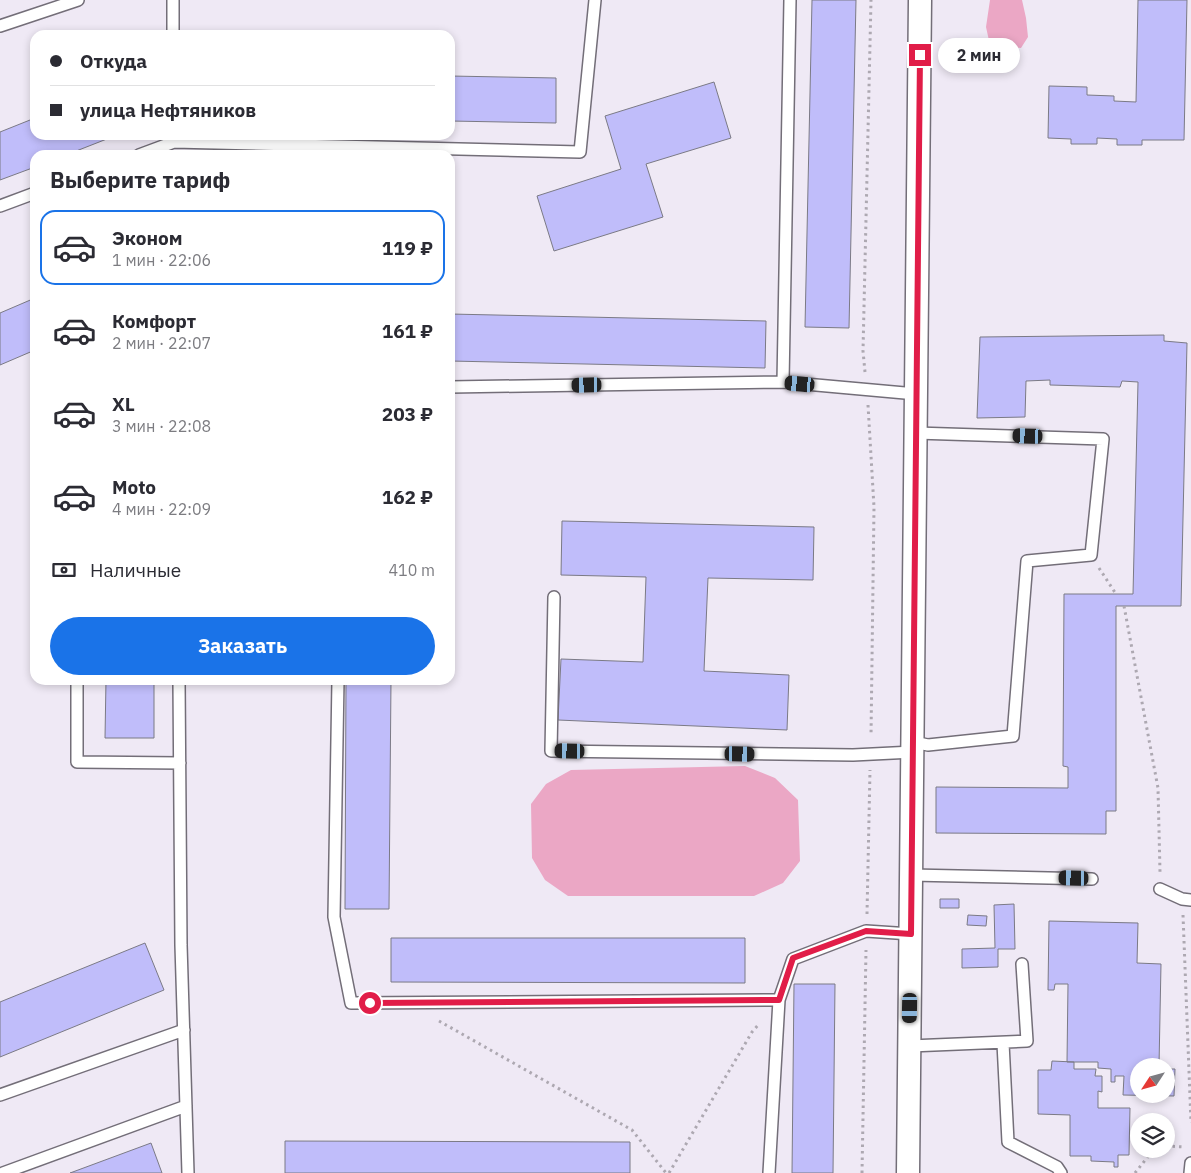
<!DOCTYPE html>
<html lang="ru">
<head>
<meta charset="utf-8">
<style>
  :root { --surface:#fff; --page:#f7f7f7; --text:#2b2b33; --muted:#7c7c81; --line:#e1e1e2; --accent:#1a73e8 }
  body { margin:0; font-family:"IBM Plex Sans",sans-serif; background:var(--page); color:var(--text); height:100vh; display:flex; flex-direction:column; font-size:19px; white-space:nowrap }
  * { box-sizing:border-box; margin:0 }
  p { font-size:16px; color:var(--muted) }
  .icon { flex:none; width:28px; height:28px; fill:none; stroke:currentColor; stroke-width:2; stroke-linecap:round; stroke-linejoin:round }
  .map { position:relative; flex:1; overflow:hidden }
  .sheet { position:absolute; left:30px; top:150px; width:425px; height:535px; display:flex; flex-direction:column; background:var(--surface); border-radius:15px; box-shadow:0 2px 8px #0003 }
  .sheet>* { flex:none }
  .top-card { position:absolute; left:30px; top:30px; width:425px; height:110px; border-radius:15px; box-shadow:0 2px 8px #0003; display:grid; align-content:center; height:110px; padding:0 20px; background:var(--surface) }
  .needle { width:32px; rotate:234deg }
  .buttons { position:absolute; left:1130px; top:1058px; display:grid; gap:10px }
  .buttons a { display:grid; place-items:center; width:45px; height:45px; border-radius:50%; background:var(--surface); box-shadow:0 2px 8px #0003; font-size:25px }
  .end { position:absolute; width:22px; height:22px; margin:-11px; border:6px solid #e11d48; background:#fff; box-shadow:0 0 0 2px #fff }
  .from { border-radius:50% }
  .bubble { position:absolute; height:35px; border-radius:18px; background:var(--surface); box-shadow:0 2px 8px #0003; font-size:16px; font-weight:700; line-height:35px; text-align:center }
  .car { position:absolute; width:15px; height:30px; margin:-15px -8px; border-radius:6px; box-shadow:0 0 4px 1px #0007; background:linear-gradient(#222 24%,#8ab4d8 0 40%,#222 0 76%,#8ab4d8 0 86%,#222 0) }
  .top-card b { display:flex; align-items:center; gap:18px; height:48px; font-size:19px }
  .top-card b+b { border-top:1px solid var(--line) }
  .top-card i { width:12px; height:12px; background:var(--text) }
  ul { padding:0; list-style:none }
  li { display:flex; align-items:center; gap:15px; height:75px; margin:0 10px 8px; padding:0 10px; border:2px solid transparent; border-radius:15px }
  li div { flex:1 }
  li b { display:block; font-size:19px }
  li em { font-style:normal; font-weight:700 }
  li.on { border-color:var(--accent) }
  li>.icon { width:45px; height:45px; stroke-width:1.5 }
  h2 { padding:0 20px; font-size:22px; line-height:60px }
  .pay { display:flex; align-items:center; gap:12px; height:55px; padding:0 20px; font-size:19px }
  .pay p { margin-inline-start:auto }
  .primary-button { display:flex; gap:10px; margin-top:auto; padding:10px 20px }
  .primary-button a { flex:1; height:58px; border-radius:30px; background:var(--accent); color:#fff; font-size:20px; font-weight:700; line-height:58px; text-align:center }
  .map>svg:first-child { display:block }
</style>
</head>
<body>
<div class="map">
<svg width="1191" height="1173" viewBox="0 0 1191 1173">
  <rect width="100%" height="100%" fill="#efe9f5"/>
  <path fill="#eba7c5" d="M990 0H1022L1026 18 1028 37 1021 48 990 45 986 27Z
    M745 766 775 778 798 800 800 861 783 883 754 896H568L545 880 532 858 531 804 546 784 571 770Z"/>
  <path fill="#c0bdfa" stroke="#7b7a85" d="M812 0H856L849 328 805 327Z
    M1138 0H1187L1184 140H1142V145H1117V139L1097 138V144H1071V139L1048 138 1049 86 1087 87V95L1114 96V101L1136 102Z
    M450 76 556 78V123L450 121Z
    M714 82 731 138 646 164 663 217 554 251 537 196 621 169 605 116Z
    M35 118V135H117L66 155H35V167L0 180V132Z
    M35 298V350L0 365V313Z
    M450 314 766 321 765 368 450 361Z
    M1164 335V341L1187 343 1181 606H1116V811H1106V834L936 833V787L1068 788V767L1063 766 1064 594H1133L1138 382 1122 381 1120 387 1050 385V380L1026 381 1025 417 977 418 980 337Z
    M562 521 814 527 813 580 708 578 704 671 789 675 787 730 558 720 561 659 643 662 646 577 561 575Z
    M106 680H154V738H105Z
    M346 680H391L389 909H345Z
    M940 899H959V908H940Z
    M1014 904 1015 949H998V967L962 968V949L995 948 994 905Z
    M968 915 987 916 986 926 967 925Z
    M1049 921 1138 923 1137 963 1161 964 1159 1066H1139V1094H1166V1069H1175L1174 1096 1123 1095 1124 1076H1115V1082H1111V1069L1098 1068V1062H1067L1068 984H1055L1054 990H1048Z
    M391 938H745V983L391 982Z
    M145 943 164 990 0 1057V1002Z
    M794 984H835L833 1173H792Z
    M1052 1061 1074 1062V1069H1096L1095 1076H1102V1092L1098 1091V1108H1130L1129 1155H1118V1167H1114V1162L1091 1161V1156H1070V1115L1038 1114V1070H1051Z
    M285 1141 630 1142V1173H285Z
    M151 1143 162 1173H70Z"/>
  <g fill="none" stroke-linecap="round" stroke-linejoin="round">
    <defs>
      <path id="lane" d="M173 0V35
        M790 0 783 382 916 394
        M0 26 78 0
        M139 155 174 142 580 152 595 0
        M0 206 35 193
        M450 387 783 382
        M554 597 551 751 853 755 913 752
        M77 680V762L180 763
        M179 680 181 945 188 1173
        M338 680 334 917 351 1003 779 1000 769 1173
        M913 742 928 745 1013 736 1027 561 1091 555 1103 439 916 433
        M911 875 1092 879
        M1160 889 1182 899 1191 900
        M779 1000 793 959 866 931 911 934
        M1003 1043 1008 1142 1057 1167 1061 1173
        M910 1046 1027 1041 1022 964
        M0 1095 184 1030
        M3 1173 186 1106
        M1190 1173 1191 1163"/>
      <path id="street" d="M908 1173 920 0"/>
    </defs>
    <use href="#lane" stroke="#736e78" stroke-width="14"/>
    <use href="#street" stroke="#736e78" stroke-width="25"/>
    <path stroke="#ada8b1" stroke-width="3" stroke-dasharray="2.5 4" stroke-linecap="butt" d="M865 372 863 351 871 0
      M868 405 874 507 871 736
      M1099 568 1116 594
      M1124 606 1158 788 1160 872
      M867 914 870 770
      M1183 915 1191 1123
      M439 1021 632 1130 666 1173
      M1166 1146 1185 1147
      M669 1173 752 1032 759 1024
      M862 1173 866 950
      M1135 1173 1154 1149"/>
    <use href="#lane" stroke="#fff" stroke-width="11"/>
    <use href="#street" stroke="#fff" stroke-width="22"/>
  </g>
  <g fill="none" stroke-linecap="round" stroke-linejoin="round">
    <path stroke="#e11d48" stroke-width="6" d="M370 1003 779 1000 793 958 866 931 911 934 920 55"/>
  </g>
</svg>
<div class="buttons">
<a><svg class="needle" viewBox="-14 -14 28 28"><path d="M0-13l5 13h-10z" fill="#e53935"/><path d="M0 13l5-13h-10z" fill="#7c7c81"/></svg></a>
<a><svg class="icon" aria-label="layers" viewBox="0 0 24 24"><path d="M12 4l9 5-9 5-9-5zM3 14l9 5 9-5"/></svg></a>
</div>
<i class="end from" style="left:370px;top:1003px"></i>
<i class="end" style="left:920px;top:55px"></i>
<div class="bubble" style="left:938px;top:38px;width:82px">2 мин</div>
<i class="car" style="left:800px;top:384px;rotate:275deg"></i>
<i class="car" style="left:587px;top:385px;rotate:269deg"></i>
<i class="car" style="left:1028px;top:436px;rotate:272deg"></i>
<i class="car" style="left:570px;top:751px;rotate:271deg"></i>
<i class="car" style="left:740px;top:754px;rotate:91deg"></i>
<i class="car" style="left:1074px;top:878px;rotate:271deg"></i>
<i class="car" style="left:910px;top:1008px;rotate:181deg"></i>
<div class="top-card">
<b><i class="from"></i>Откуда</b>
<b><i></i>улица Нефтяников</b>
</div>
<section class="sheet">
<h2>Выберите тариф</h2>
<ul>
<li class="on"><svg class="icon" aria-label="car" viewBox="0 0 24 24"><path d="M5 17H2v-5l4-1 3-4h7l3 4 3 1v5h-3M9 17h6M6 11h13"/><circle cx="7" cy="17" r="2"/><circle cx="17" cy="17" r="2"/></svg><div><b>Эконом</b><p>1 мин · 22:06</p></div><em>119 ₽</em></li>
<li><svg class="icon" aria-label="car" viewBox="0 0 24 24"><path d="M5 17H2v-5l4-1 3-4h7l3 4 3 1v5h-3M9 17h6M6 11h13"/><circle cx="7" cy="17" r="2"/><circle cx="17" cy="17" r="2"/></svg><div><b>Комфорт</b><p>2 мин · 22:07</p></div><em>161 ₽</em></li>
<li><svg class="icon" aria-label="car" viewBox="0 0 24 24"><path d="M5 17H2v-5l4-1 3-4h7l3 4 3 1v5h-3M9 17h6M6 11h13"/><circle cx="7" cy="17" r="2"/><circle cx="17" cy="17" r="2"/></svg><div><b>XL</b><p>3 мин · 22:08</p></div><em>203 ₽</em></li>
<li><svg class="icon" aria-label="car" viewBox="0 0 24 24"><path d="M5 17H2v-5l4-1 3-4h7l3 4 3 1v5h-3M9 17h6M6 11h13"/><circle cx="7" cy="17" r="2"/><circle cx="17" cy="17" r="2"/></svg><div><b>Moto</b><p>4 мин · 22:09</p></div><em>162 ₽</em></li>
</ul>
<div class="pay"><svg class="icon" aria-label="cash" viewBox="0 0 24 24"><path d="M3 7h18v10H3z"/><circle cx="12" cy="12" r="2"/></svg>Наличные<p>410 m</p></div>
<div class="primary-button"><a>Заказать</a></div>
</section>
</div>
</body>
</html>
